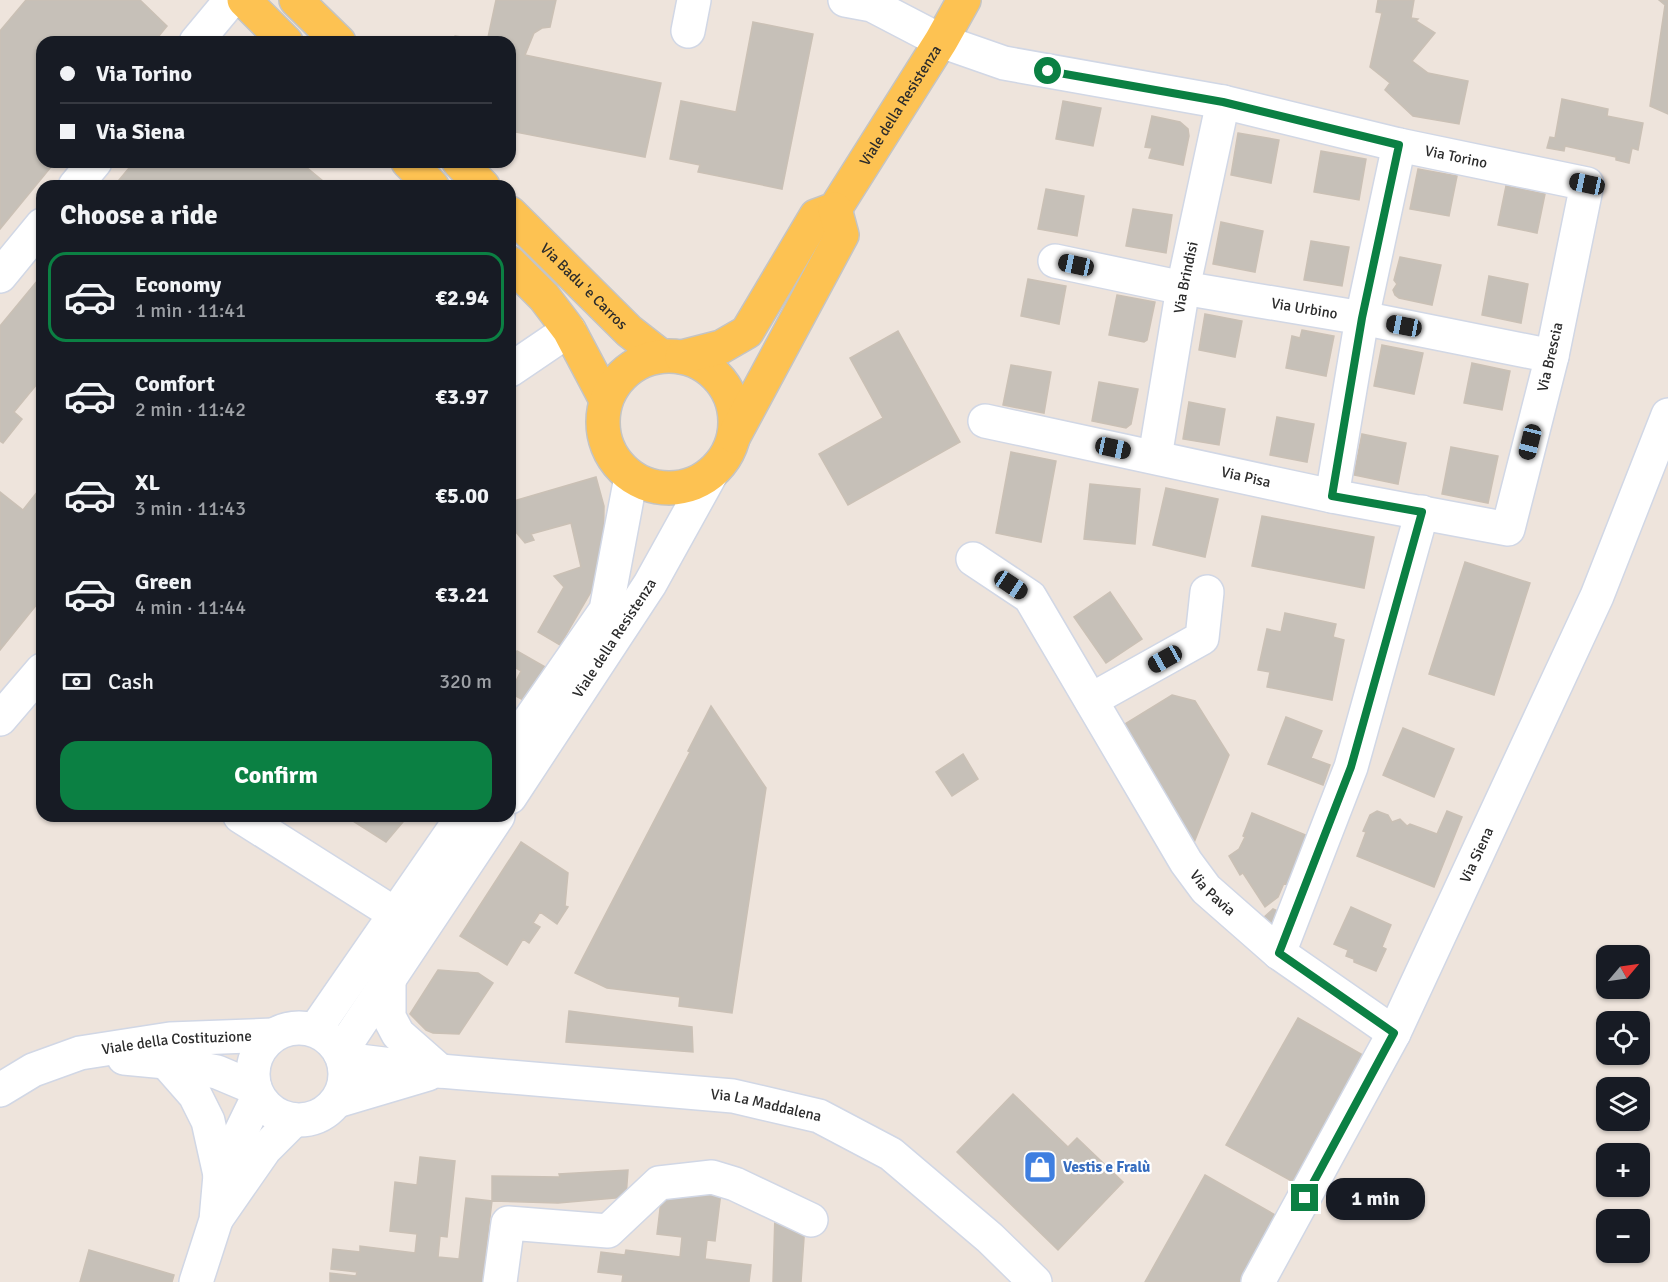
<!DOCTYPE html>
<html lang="en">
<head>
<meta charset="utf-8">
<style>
  :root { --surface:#171b24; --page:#20242c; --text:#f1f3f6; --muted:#9ea1a6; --line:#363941; --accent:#0b8043 }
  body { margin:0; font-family:Signika,sans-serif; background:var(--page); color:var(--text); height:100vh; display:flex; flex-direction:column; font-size:22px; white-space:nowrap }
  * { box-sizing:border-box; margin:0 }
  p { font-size:20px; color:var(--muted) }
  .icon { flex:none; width:33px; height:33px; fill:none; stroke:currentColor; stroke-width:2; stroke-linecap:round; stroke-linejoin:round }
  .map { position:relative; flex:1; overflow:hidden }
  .sheet { position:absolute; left:36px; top:180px; width:480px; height:642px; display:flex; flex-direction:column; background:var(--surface); border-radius:18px; box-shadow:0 2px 4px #0004 }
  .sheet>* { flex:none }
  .guide { position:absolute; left:36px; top:36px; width:480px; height:132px; border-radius:18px; box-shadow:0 2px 4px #0004; display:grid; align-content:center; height:132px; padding:0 24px; background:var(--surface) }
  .needle { width:39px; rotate:61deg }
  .fabs { position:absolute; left:1596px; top:945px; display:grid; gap:12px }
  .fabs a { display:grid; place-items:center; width:54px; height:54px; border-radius:12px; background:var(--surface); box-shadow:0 2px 4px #0004; font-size:30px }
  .end { position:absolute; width:27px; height:27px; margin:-14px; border:8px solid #0b8043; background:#fff; box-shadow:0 0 0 3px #fff }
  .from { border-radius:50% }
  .bubble { position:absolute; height:42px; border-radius:18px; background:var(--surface); box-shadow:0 2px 4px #0004; font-size:20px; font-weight:800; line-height:42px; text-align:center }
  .car { position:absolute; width:18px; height:36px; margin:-18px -9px; border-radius:8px; box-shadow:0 0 4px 2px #0007; background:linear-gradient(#222 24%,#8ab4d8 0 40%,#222 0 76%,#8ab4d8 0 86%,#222 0) }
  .guide b { display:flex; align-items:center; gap:21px; height:57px; font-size:22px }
  .guide b+b { border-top:2px solid var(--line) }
  .guide i { width:15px; height:15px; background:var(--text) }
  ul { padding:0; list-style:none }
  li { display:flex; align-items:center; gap:18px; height:90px; margin:0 12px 9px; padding:0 12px; border:3px solid transparent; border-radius:18px }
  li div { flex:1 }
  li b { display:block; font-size:22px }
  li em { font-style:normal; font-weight:800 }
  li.selected { border-color:var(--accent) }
  li>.icon { width:54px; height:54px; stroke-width:1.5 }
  h2 { padding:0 24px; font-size:27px; line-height:72px }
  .pay { display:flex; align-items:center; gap:15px; height:66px; padding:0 24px; font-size:22px }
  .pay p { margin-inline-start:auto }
  .action { display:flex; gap:12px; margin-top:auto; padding:12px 24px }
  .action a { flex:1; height:69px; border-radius:18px; background:var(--accent); color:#fff; font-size:24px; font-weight:800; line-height:69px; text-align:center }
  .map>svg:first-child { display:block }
</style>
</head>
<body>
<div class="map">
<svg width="1668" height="1282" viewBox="0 0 1668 1282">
  <rect width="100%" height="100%" fill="#eee4dc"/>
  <path fill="#c6c0b8" stroke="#cac0b5" stroke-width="1.5" d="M26 0H140L167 26 154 42H42V162H55L0 229V31Z
    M496 0H556L550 27 542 28 534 33 525 55 661 83 645 157 510 131V42H487Z
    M1378 0H1414L1411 18 1418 19 1416 21 1435 33 1412 61 1428 73 1468 81 1459 124 1413 116 1385 90 1390 83 1370 67 1382 13 1376 12Z
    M1659 0H1668V114L1650 106 1665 5Z
    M753 22 813 34 782 189 698 172 700 165 670 159 681 101 736 112Z
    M455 36 476 39 475 42H454Z
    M1562 99 1608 109 1607 116 1643 123 1638 150 1632 148 1629 163 1616 160V157L1565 146 1564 151 1547 148 1550 137 1555 138Z
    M1063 101 1101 108 1093 146 1056 139Z
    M1152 116 1180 122 1188 129 1189 136 1183 165 1149 158 1152 148 1145 147Z
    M1238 133 1279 140 1271 183 1231 175Z
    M1321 151 1366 159 1359 200 1314 192Z
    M134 162H300L329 186H114Z
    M1418 169 1457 176 1449 216 1410 209Z
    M1506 186 1545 194 1537 233 1498 225Z
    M1046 189 1084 196 1077 236 1038 229Z
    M1133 209 1172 215 1166 253 1126 246Z
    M1221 222 1263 231 1255 272 1213 264Z
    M1311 241 1349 247 1342 286 1304 280Z
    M1400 257 1441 265 1432 305 1399 298 1395 295 1393 290 1397 284 1394 280Z
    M42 275V378L14 412 22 419 3 443 0 441V326Z
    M1489 276 1528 284 1521 323 1482 315Z
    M1028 279 1066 286 1059 324 1021 316Z
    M1117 295 1155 302 1147 340 1144 342 1109 335Z
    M1205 314 1242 321 1235 357 1199 350Z
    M1302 330 1334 336 1326 376 1286 368 1292 336 1300 338Z
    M898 331 960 442 848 505 819 454 883 418 850 358Z
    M1382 345 1423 353 1414 394 1374 386Z
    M1472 363 1510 371 1502 410 1464 403Z
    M1011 365 1051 372 1044 413 1003 405Z
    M1099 382 1138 389 1131 424 1126 428 1092 421Z
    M1189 402 1225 409 1219 445 1183 439Z
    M1277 417 1314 424 1307 462 1270 455Z
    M1362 434 1406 443 1398 484 1354 475Z
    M1451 447 1498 456 1488 503 1442 494Z
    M1011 452 1056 461 1041 542 996 533Z
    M596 477 604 506 603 562 595 585 560 645 538 632 564 587 554 576 581 567 571 523 531 534 534 540 525 543 510 525V502Z
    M1090 484 1140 489 1135 544 1084 539Z
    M42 486V598L0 650V492L23 510Z
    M1166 488 1218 499 1205 557 1153 545Z
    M1262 516 1374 537 1364 588 1252 566Z
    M1465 562 1530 583 1494 695 1429 674Z
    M1110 592 1142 639 1106 663 1074 617Z
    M1285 613 1336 624 1333 637 1344 640 1332 700 1267 687 1270 672 1258 670 1267 629 1281 632Z
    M517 651 547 668 527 702 510 693 521 671 510 664Z
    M1172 695 1195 701 1229 755 1191 850 1120 727Z
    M711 706 766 788 732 1013 679 1006 680 997 607 988 575 973 690 752 688 751Z
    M1286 717 1322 731 1311 758 1330 765 1323 785 1268 764Z
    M1403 728 1454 749 1434 797 1383 775Z
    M963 754 978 779 952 796 936 772Z
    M1377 811 1388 815 1392 822 1400 819 1407 826 1410 824 1437 834 1447 811 1462 817 1434 887 1357 856 1366 832 1363 831 1370 815Z
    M1252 813 1315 839 1296 888 1284 883 1278 897 1265 907 1243 873 1240 875 1229 856 1239 849 1245 837 1243 836Z
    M345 816H408L386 842Z
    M521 842 568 873 565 906 568 907 557 924 540 912 533 923 540 927 529 943 523 939 507 965 460 936Z
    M1351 907 1391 925 1382 947 1386 949 1376 971 1354 962V959L1346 956 1348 950 1334 944Z
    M1273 909 1285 914 1279 931 1262 919Z
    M438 970 478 973 493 983 459 1034 433 1033 426 1030 410 1014Z
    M569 1011 692 1027 693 1052 566 1042Z
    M1298 1018 1368 1058 1297 1184 1226 1145Z
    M1013 1094 1068 1147 1077 1138 1123 1182 1058 1250 957 1152Z
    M420 1157 455 1161 447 1237 440 1236 438 1257 459 1259 466 1198 492 1201 482 1282H330V1273L356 1276 357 1272 331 1269 333 1249 360 1252V1246L415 1253 417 1234 390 1231 395 1182 417 1185Z
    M628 1170 626 1197 558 1203 492 1201V1176L560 1177 559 1174Z
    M1205 1175 1277 1216 1240 1282H1145Z
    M663 1184 721 1192 715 1241 707 1240 705 1259 751 1265 749 1282H622L623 1275 598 1272 601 1252 625 1255 626 1250 680 1257 682 1237 657 1234Z
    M775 1214 805 1223 801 1282H773Z
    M89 1250 174 1275 172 1282H80Z"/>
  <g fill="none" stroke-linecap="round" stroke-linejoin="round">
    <defs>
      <g id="minor">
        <path id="s1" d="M845 0 872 5 941 41 1004 63 1223 102 1399 145 1587 184 1552 356 1508 529 1332 496 985 421"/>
        <path d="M688 31 694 0"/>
        <path d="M196 42 231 0"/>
        <path d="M75 186 95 162"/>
        <path id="s2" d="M1055 261 1183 288 1362 318 1552 356"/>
        <path d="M0 276 42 225"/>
        <path d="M510 370 569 330"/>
        <path id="s3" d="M1155 457 1183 288 1223 102"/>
        <path d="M1332 496 1362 318 1399 145"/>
        <path id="s4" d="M973 559 1030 597 1186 862 1206 889 1279 953 1394 1033"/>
        <path d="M1091 700 1202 638 1207 592"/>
        <path d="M0 719 42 670"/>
        <path d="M510 748 606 610 631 477"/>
        <path id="s5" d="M510 797 650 584 711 474"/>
        <path d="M240 816 395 914"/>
        <path d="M1279 953 1351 767 1422 512"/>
        <path d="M389 982V1017L398 1034 440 1071"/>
        <circle cx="299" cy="1074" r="46"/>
        <path d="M315 1030 463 816"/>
        <path d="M340 1053 498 816"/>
        <path d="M124 1058 166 1062 217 1072 255 1088"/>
        <path id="s6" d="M343 1059 440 1071 733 1096 819 1116 891 1154 990 1238 1035 1282"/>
        <path d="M166 1062 195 1095 208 1121 220 1175"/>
        <path id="s7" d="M0 1090 33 1070 80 1053 170 1039 273 1035"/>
        <path d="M337 1101 428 1074"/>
        <path d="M217 1218 265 1149 294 1120"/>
        <path d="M196 1282 216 1220 220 1175 258 1097"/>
        <path d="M500 1282 508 1223 608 1231 659 1183 712 1177 735 1184 811 1220"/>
        <path id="s8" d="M1258 1282 1394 1033 1597 596 1668 415"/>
      </g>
      <g id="major">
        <path d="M244 0 286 42"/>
        <path d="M296 0 339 42"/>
        <path d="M408 162 432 186"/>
        <path d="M459 162 483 186"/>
        <path id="s9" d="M510 213 629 331 661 356"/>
        <path d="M510 263 544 297 569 330 606 400"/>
        <circle cx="669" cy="422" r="66"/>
        <path id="s10" d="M682 357 721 347 747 332 816 216 835 209 941 41 964 0"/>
        <path d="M734 436 842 235 835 209"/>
      </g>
    </defs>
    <use href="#minor" stroke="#d1d7e5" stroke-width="36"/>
    <use href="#major" stroke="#c4c4c4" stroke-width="36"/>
    <use href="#minor" stroke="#fff" stroke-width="33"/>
    <use href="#major" stroke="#fdc252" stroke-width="33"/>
  </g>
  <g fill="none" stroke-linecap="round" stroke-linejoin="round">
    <path stroke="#0b8043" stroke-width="8" d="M1048 71 1223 102 1399 145 1362 318 1332 496 1422 512 1351 767 1279 953 1394 1033 1305 1198"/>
  </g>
  <defs>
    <symbol id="shop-square" viewBox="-11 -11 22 22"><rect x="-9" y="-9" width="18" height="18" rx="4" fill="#3f7fe0" stroke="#fff"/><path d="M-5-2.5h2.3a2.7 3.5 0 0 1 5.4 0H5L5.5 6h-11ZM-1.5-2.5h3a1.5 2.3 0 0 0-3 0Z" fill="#fff"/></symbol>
  </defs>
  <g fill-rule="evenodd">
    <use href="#shop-square" x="1021" y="1148" width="38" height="38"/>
  </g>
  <g text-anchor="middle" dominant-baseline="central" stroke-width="4.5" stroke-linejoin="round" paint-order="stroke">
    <g font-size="15" fill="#2b2b2b" stroke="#fff">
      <text stroke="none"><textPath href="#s10" startOffset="348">Viale della Resistenza</textPath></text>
      <text stroke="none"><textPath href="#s1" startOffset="634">Via Torino</textPath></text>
      <text stroke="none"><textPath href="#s3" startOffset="182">Via Brindisi</textPath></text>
      <text stroke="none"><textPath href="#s9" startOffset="104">Via Badu 'e Carros</textPath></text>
      <text stroke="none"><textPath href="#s2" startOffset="254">Via Urbino</textPath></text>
      <text transform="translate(1550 357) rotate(-77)">Via Brescia</text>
      <text transform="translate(1246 477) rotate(13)">Via Pisa</text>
      <text stroke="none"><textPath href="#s5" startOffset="190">Viale della Resistenza</textPath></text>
      <text stroke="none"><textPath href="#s8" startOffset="480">Via Siena</textPath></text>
      <text stroke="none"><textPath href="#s4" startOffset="417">Via Pavia</textPath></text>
      <text stroke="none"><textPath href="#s7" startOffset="186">Viale della Costituzione</textPath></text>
      <text stroke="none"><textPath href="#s6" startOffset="426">Via La Maddalena</textPath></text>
    </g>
    <g font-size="15" font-weight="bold" fill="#366cbe" stroke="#fff" text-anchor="start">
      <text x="1063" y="1167">Vestis e Fralù</text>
    </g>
  </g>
</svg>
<div class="fabs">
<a><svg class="needle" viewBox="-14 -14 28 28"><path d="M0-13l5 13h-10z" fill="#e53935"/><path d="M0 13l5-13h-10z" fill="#9ea1a6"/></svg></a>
<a><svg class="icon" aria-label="locate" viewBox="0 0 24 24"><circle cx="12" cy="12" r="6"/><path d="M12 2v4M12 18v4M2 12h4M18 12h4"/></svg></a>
<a><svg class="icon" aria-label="layers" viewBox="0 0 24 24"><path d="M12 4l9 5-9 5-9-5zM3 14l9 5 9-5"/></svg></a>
<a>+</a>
<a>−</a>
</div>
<i class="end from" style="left:1048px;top:71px"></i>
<i class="end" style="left:1305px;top:1198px"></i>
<div class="bubble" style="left:1326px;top:1178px;width:99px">1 min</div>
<i class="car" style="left:1587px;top:184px;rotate:282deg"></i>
<i class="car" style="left:1076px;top:265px;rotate:282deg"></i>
<i class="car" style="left:1404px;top:326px;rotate:281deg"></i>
<i class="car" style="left:1530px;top:442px;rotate:194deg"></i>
<i class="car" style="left:1113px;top:448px;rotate:102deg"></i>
<i class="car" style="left:1011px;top:585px;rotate:124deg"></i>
<i class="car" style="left:1165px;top:659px;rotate:241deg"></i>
<div class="guide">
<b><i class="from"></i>Via Torino</b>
<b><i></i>Via Siena</b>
</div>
<section class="sheet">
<h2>Choose a ride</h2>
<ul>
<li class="selected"><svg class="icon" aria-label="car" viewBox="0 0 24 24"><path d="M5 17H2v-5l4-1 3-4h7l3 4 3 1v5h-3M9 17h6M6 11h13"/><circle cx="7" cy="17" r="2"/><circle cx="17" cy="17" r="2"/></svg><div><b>Economy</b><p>1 min · 11:41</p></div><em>€2.94</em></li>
<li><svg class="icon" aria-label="car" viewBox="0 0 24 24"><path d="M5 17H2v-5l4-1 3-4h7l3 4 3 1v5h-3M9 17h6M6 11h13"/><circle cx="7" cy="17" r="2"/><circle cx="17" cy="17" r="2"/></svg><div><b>Comfort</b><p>2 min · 11:42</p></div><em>€3.97</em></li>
<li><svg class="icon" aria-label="car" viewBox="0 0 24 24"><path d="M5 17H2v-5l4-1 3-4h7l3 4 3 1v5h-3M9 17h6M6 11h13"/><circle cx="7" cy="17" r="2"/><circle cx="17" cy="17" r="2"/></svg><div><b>XL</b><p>3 min · 11:43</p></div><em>€5.00</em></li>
<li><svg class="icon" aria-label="car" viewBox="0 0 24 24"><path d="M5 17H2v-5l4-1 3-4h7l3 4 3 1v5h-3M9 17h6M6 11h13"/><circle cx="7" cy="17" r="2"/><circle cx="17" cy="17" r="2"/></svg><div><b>Green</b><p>4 min · 11:44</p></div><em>€3.21</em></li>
</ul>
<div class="pay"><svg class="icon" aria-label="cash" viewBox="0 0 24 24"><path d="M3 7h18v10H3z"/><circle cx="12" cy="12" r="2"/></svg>Cash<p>320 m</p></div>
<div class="action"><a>Confirm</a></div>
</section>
</div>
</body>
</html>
